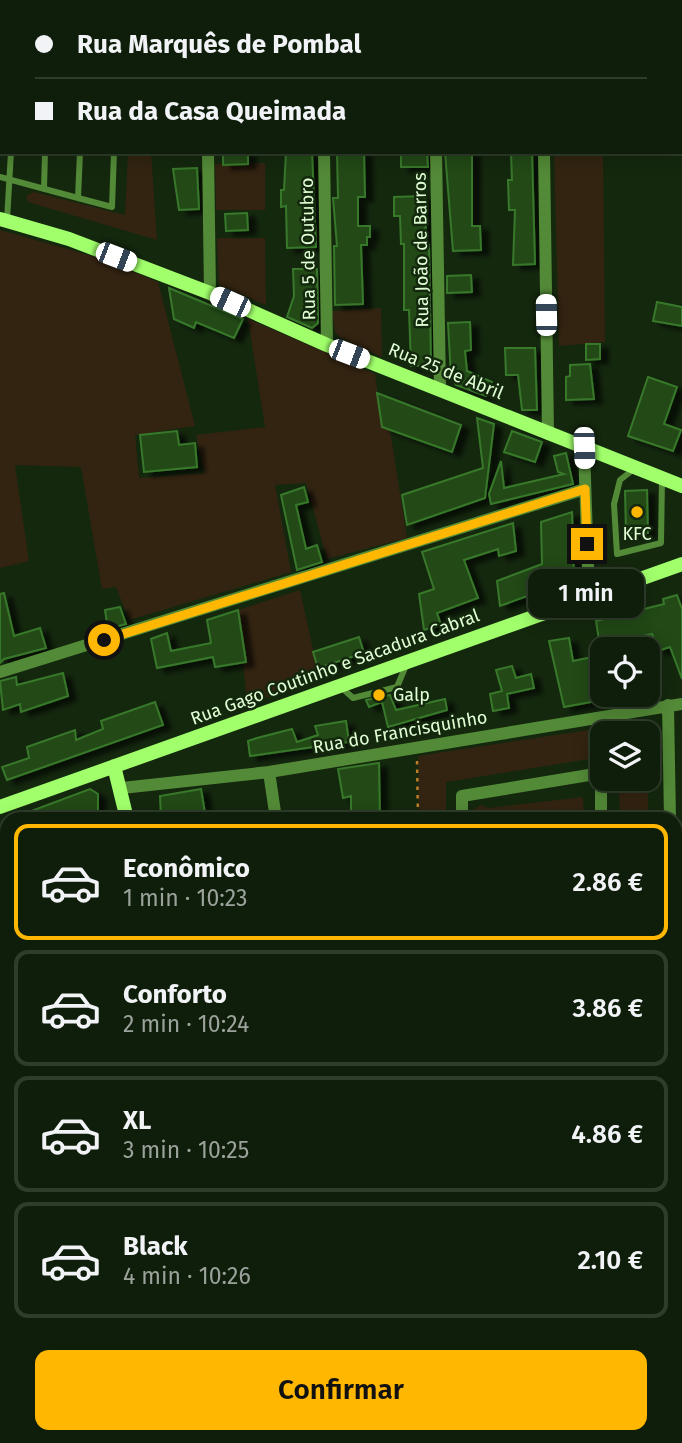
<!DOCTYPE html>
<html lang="pt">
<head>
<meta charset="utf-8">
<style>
  :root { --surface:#0f1e0a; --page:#182713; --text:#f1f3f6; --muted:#9ba29c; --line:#2f3c2b; --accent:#ffb701 }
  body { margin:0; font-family:"Fira Sans",sans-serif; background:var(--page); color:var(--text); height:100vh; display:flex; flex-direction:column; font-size:26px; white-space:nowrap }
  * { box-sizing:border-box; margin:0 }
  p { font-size:23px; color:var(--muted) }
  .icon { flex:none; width:38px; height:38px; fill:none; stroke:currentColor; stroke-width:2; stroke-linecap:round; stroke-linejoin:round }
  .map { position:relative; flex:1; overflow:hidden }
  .side { position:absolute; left:0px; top:812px; width:682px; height:632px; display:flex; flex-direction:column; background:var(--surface); border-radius:21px 21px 0 0; box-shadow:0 4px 18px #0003,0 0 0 2px var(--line) }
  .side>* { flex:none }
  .guide { position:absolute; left:0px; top:0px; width:682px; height:154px; box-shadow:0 4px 18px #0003,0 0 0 2px var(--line); display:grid; align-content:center; height:154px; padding:0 35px; background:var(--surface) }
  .fabs { position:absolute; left:590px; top:637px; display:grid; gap:14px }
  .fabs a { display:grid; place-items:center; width:70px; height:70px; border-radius:14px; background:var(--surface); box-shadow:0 4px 18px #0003,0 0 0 2px var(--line); font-size:35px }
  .end { position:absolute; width:32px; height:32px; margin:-16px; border:9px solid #ffb701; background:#111; box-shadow:0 0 0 4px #111 }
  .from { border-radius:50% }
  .bubble { position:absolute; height:49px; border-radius:14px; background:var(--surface); box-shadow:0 4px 18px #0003,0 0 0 2px var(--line); font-size:23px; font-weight:600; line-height:49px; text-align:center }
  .car { position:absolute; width:21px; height:42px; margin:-21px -10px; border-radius:9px; box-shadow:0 0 5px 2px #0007; background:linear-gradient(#fff 24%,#345 0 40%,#fff 0 76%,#345 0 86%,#fff 0) }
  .guide b { display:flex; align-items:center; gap:24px; height:66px; font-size:26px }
  .guide b+b { border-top:2px solid var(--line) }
  .guide i { width:18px; height:18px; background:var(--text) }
  ul { padding:12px 0 0; list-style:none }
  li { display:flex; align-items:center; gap:21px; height:116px; margin:0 14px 10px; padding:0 21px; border:4px solid var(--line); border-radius:14px }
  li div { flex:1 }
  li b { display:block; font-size:26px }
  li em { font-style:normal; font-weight:600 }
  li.on { border-color:var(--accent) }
  li>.icon { width:63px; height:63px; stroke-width:1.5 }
  .action { display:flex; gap:14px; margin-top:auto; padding:14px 35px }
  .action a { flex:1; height:80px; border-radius:14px; background:var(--accent); color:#111; font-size:28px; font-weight:600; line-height:80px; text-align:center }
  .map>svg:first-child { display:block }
</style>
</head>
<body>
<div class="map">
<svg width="682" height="1443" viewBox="0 0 682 1443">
  <defs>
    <filter id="shadow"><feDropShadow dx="8" dy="4.5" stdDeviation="2" flood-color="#0009"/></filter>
  </defs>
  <rect width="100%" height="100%" fill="#14280e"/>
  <path fill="#332411" d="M128 152H151L157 240 28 202 26 196 34 192 125 215Z
    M554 152H603L605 342 559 346Z
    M265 163V210H216L215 164Z
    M0 230 99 258 158 282 195 426 135 435 139 478 204 473 196 435 265 427 248 319 375 374 382 427 390 430 407 538 327 559 306 483 275 485 291 572 129 620 116 587 102 589 81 467 15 465 29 561 0 568Z
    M217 238H265L266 305 219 285Z
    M381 308 382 357 339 337 335 332 332 311Z
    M300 590 320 681 247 704 238 610Z
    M648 721V819H620L619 779H648V733H602V757L446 782V819H419L418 756Z
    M583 797 584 819 474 817 473 810 481 805 488 808Z
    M7 888V943H0V891Z
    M0 1176H7V1287H0Z
    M0 1333H7V1437H32V1440H0Z
    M266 1437H589L568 1443H266Z"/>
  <path fill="#224a19" stroke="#38782a" stroke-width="2" filter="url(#shadow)" d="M223 152H248V164L223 165Z
    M286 152H312L316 247 287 248 286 206 281 207V190H284Z
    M337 152H364L365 197H358V226H370V237H367V245H361L363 304 335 305 334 246H337L333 198H338Z
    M401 152H427L428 167H401Z
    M445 152H472V226H480L481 250 453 251Z
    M532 152 535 264 513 265 515 210H509L508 180H512L511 153Z
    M197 168 199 209 179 210 173 169Z
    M425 196 426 245H429L431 365 411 366 409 310H404V244H401L400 216H394V197Z
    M247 213 248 230 226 231 225 214Z
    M293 269H317L318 323 312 328 287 317 294 296Z
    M471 275 472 292 447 293V276Z
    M169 288 243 319 234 338 196 322 194 328 174 319Z
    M657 302 682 307V326L653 321Z
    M470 322 471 350 465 351 467 371 492 382 486 396 456 385 451 377 448 323Z
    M586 344H600V359L586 360Z
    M505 348H535L537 410H522L518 375H506Z
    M590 364 594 399 566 400V377L570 376V365Z
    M648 377 677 387 664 424 681 430 673 451 628 436Z
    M377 393 461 425 452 452 382 427Z
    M477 418 494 424 485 498 407 525 402 495 483 468Z
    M177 431 179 445 195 443 197 467 144 472 140 435Z
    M512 431 542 442 535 462 504 452Z
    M566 453 573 484 491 504 489 494 501 461 504 488 564 474 558 472 554 456Z
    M304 487 308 502 296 505 306 549 317 545 322 562 297 570 281 495Z
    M647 490 648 533H626L625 491Z
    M572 512 574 579 500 606 497 581 542 564 541 522Z
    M513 523 516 551 499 556 498 549 464 560 478 598 437 613 441 625 424 630 419 594 434 589 422 552Z
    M4 593 14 636 40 628 46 648 4 659 0 663V594Z
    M677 595 682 609V679L670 647 658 651 652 634 600 647 596 621 664 604 663 599Z
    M120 607 126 624 108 629 105 610Z
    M238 610 246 662 215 667 213 657 157 668 151 639 167 633 171 651 211 643 207 620Z
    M359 637 364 653 318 668 313 652Z
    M569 638 573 661 602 655V700L564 707 549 641Z
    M512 666 516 678 531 674 534 688 507 694 509 708 493 711 490 694 502 691 496 670Z
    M63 673 68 696 21 712 20 704 3 710 0 681 16 677 17 685Z
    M390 695 396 710 445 699 447 710 388 727 382 702 369 707 366 700Z
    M155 702 163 725 7 780 2 767 29 758 27 747 75 730 76 740 103 729 101 721Z
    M346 721 349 742 250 756 248 741 257 738 292 729 297 742 318 735 315 726Z
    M379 763 380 819H351V796L343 798 338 769Z
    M90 789 98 794V819H10Z
    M201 789 206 819H161L160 796Z"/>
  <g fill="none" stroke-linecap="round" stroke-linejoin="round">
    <path stroke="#c07d28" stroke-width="2.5" stroke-dasharray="3.5 5" stroke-linecap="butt" d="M417 761 418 819
      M676 1086H682
      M0 1091H7"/>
    <path stroke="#538a37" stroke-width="6" d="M128 0V2
      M0 57H2
      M0 177 78 198 80 152
      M44 189 45 152
      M78 198 112 207 114 152
      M7 220 11 152
      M634 469 620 480 614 504 617 554 661 543 662 479
      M341 687 353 698 397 687 407 663"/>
    <path stroke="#538a37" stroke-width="12" d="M205 0V2
      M320 0V2
      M434 0V2
      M542 0V2
      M208 152 210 293
      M324 152 327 345
      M436 152 440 388
      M544 152 548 434
      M584 448 589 598
      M0 672 585 489
      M668 705 670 819
      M269 772 276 819
      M122 788 269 772 682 704
      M462 819V796L601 773V819
      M676 871H682
      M0 877 7 874
      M0 960H7
      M0 1153H7
      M676 1159H682
      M0 1308H7
      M54 1437V1443
      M135 1437V1443
      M216 1437V1443
      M247 1437V1443
      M641 1443 651 1437"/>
    <path stroke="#a1ff6c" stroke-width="14" d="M0 219 69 239 210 293 327 345 682 486
      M114 766 127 819
      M0 807 682 564"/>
    <path stroke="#5cff84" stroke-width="18" d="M676 1039 682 1038
      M0 1044H7
      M676 1056H682
      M0 1062H7"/>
  </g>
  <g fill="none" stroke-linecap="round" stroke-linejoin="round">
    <path stroke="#ffb701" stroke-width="9" d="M104 640 585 489 587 544"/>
  </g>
  <g fill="#ffb701" stroke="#14280e" stroke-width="2.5">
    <circle cx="637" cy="512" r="7"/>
    <circle cx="379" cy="695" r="7"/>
  </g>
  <g text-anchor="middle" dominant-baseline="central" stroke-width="5" stroke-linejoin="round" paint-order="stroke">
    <g font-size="18" fill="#e1ffd5" stroke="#14280e">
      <text transform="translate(308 249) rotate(-91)">Rua 5 de Outubro</text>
      <text transform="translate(421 250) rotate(-91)">Rua João de Barros</text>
      <text transform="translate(446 371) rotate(22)">Rua 25 de Abril</text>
      <text transform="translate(335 667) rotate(-20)">Rua Gago Coutinho e Sacadura Cabral</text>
      <text transform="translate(400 732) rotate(-10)">Rua do Francisquinho</text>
    </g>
    <g font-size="18" fill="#e1ffd5" stroke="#14280e">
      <text x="637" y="534">KFC</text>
      <text x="393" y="695" text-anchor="start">Galp</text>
    </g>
  </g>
</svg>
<div class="fabs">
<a><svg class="icon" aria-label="locate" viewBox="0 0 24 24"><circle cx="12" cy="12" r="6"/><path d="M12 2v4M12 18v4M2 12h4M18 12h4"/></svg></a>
<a><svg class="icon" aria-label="layers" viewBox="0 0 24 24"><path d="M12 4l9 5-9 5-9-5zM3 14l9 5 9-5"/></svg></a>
</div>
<i class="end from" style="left:104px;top:640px"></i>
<i class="end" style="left:587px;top:544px"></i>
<div class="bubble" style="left:528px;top:569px;width:116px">1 min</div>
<i class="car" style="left:116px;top:257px;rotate:111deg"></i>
<i class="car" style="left:230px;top:302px;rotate:294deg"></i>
<i class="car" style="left:546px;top:315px;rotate:359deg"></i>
<i class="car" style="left:349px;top:354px;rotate:111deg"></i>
<i class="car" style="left:584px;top:448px;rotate:178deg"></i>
<div class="guide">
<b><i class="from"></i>Rua Marquês de Pombal</b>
<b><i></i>Rua da Casa Queimada</b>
</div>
<section class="side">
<ul>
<li class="on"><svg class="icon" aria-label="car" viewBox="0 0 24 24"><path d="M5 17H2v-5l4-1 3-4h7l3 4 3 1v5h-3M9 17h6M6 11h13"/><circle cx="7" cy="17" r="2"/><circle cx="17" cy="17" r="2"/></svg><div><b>Econômico</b><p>1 min · 10:23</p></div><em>2.86 €</em></li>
<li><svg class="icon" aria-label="car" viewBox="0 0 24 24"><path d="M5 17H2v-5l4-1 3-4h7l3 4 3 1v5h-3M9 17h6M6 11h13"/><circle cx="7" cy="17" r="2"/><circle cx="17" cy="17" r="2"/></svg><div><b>Conforto</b><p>2 min · 10:24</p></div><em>3.86 €</em></li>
<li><svg class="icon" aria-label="car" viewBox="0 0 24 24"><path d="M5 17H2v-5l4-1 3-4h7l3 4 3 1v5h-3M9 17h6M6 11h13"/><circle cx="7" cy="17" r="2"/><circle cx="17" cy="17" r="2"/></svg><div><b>XL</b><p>3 min · 10:25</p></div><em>4.86 €</em></li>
<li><svg class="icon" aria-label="car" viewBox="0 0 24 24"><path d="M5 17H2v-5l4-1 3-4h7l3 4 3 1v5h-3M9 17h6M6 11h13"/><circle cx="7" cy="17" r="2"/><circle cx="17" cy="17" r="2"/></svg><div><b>Black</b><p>4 min · 10:26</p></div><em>2.10 €</em></li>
</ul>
<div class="action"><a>Confirmar</a></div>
</section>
</div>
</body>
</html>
